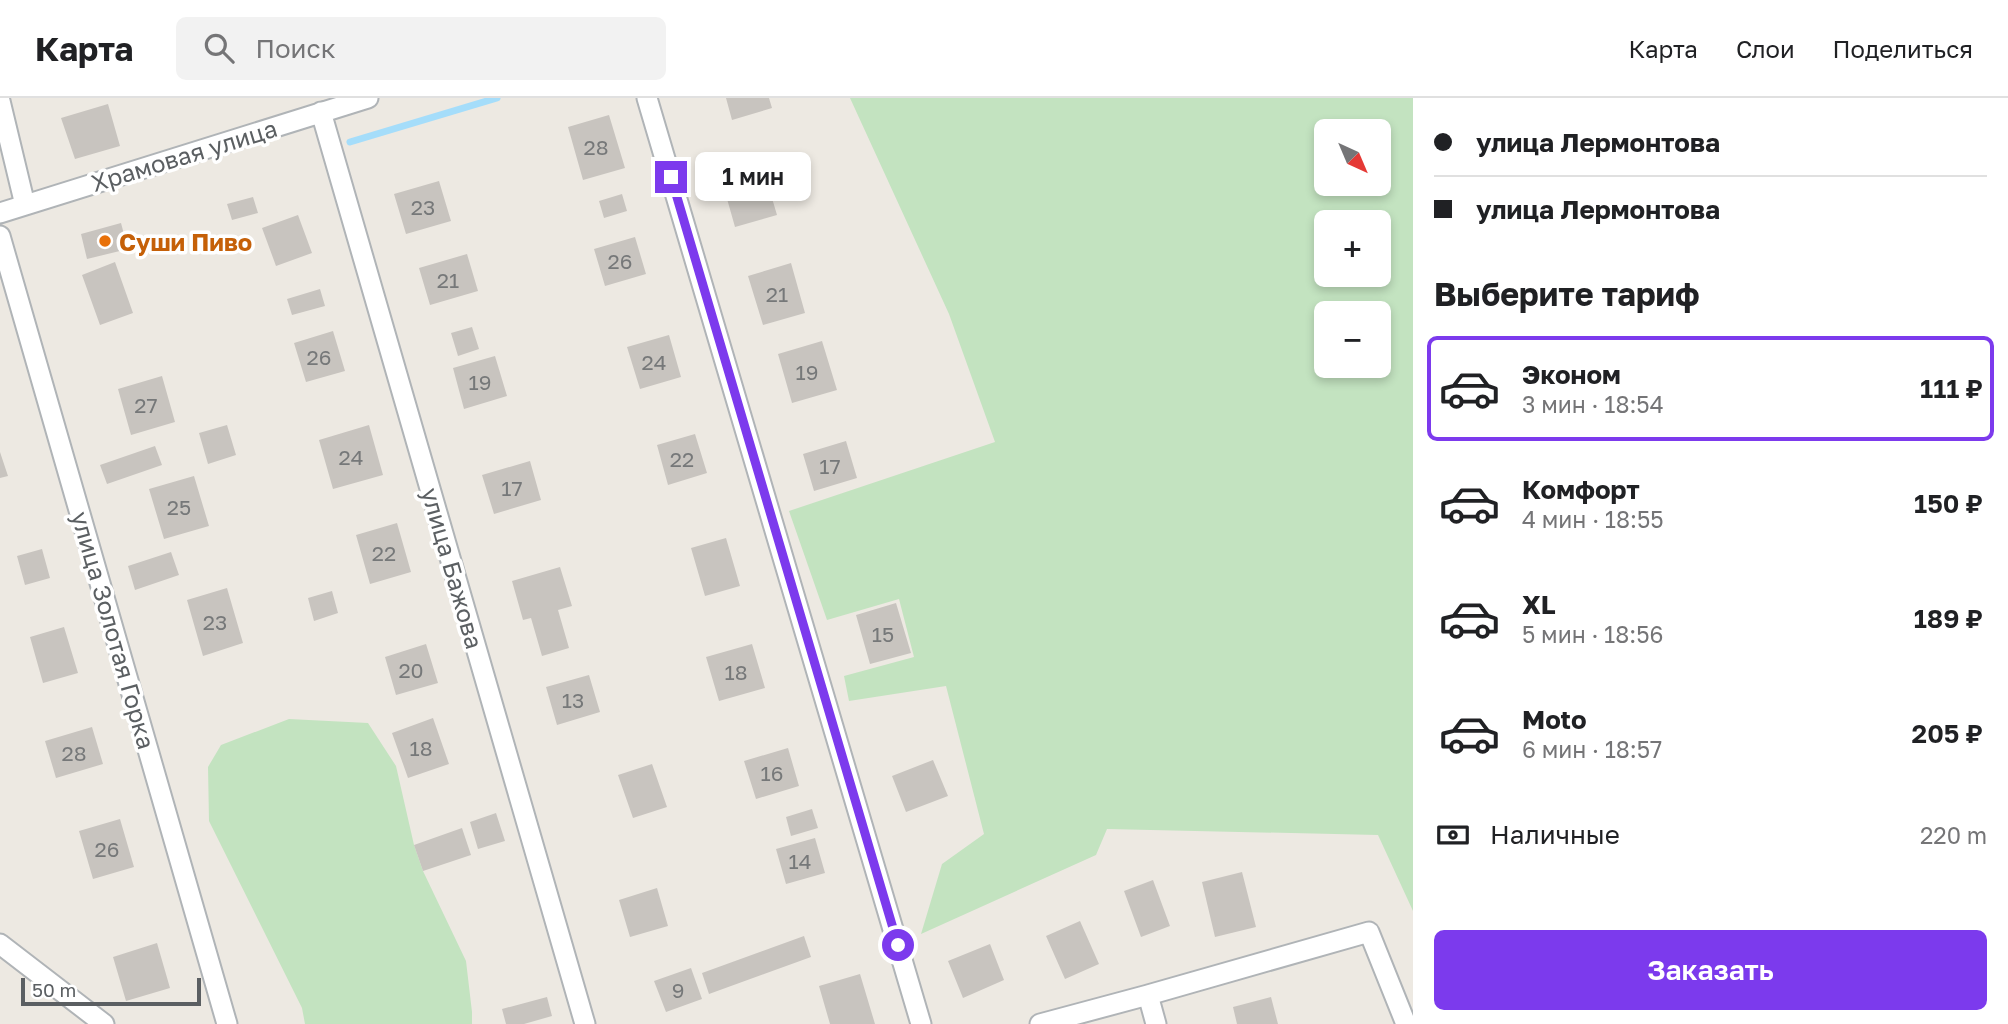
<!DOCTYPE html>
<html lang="ru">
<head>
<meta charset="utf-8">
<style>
  :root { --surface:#fff; --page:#f2f2f2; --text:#202124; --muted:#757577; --line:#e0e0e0; --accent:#7c3aed }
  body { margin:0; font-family:"Golos Text",sans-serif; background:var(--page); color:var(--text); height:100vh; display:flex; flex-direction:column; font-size:26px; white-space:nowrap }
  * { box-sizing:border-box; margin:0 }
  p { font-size:23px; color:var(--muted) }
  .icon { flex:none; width:38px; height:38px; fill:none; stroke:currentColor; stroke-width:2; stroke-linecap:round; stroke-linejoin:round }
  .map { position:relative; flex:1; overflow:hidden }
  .panel { display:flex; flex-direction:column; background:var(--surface); width:595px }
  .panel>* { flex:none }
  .banner { display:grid; align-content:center; height:154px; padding:0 21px; background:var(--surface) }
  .needle { width:46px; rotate:136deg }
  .controls { position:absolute; left:1314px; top:21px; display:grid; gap:14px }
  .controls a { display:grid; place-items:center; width:77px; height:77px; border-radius:10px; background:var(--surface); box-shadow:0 4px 10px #0003; font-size:35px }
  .scale { position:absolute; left:21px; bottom:18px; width:180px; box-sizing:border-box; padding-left:7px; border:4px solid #5b5f62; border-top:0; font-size:19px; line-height:24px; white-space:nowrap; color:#5b5f62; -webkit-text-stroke:5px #fff; paint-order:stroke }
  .end { position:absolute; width:32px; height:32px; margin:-16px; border:9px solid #7c3aed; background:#fff; box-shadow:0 0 0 4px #fff }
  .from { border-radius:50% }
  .bubble { position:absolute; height:49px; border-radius:10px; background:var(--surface); box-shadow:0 4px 10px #0003; font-size:23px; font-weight:600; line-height:49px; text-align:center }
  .banner b { display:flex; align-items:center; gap:24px; height:66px; font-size:26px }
  .banner b+b { border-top:2px solid var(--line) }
  .banner i { width:18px; height:18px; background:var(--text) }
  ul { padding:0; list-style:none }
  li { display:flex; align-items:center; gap:21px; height:105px; margin:0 14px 10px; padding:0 7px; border:4px solid transparent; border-radius:10px }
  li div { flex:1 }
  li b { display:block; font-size:26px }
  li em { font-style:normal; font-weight:600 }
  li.active { border-color:var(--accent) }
  li>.icon { width:63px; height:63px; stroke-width:1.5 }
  h2 { padding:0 21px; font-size:32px; line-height:84px }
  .pay { display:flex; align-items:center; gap:18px; height:77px; padding:0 21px; font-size:26px }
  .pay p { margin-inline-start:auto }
  .primary-button { display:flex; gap:14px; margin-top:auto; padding:14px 21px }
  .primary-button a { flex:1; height:80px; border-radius:10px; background:var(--accent); color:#fff; font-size:28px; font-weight:600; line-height:80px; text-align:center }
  header { display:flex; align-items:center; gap:42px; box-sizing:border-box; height:98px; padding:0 35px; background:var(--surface); border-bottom:2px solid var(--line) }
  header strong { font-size:33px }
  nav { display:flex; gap:38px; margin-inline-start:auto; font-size:24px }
  .search { width:490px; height:63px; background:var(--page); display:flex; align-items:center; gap:18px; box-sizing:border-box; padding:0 24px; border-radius:10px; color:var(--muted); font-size:26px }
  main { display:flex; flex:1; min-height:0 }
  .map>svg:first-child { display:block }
</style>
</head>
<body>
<header>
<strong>Карта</strong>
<div class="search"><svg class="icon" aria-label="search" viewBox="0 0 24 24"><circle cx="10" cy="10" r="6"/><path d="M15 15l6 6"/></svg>Поиск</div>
<nav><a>Карта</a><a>Слои</a><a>Поделиться</a></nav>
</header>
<main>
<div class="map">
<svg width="1413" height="926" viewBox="0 0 1413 926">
  <rect width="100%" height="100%" fill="#ede9e2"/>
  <path fill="#c3e3c0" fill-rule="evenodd" d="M850 0H1413V813L1378 737 1107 731 1096 757 921 836 942 766 984 736 946 588 849 603 844 578 914 559 899 501 827 522 789 413 995 344 949 216ZM1379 33V86H1326V33ZM1379 124V177H1326V124ZM1379 215V268H1326V215Z
    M289 621 368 625 396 668 414 747 423 773 466 863 472 914V926H305L302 910 209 723 208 669 221 647Z"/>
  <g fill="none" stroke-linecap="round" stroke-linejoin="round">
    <path stroke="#a5ddfa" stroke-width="7" d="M350 44 497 0"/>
  </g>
  <path fill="#c8c4bf" d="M726 0H769L772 10 732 22Z
    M108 6 120 48 75 61 61 20Z
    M609 17 625 70 583 82 568 29Z
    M761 63 777 117 735 129 720 76Z
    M439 83 451 123 406 136 394 96Z
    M622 96 627 113 604 120 599 103Z
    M253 99 258 115 232 122 227 106Z
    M298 117 312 155 276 168 262 130Z
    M121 125 128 151 87 161 81 136Z
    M635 139 646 176 605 188 594 151Z
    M467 156 478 193 430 207 419 170Z
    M115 164 133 215 100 227 82 177Z
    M791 165 805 215 763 227 748 178Z
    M320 191 325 208 292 217 287 201Z
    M472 229 479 251 458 258 451 235Z
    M333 233 345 273 306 284 294 245Z
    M669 237 681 279 640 291 627 249Z
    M822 243 837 292 792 305 778 256Z
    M495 258 507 298 464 311 453 270Z
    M162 278 175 324 131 337 118 291Z
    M227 327 236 357 208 366 199 335Z
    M369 327 383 377 333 391 319 342Z
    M695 336 707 375 668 387 657 347Z
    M846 343 857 380 814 393 803 356Z
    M155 348 162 367 107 386 100 367Z
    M0 354 8 378 0 380Z
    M530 363 541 402 494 416 482 377Z
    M194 378 209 428 164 441 149 391Z
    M397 425 411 474 370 486 356 437Z
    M726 440 740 488 705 498 691 450Z
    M42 451 50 480 25 487 17 458Z
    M171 454 179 477 135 492 128 468Z
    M560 469 572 508 558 512 569 550 542 558 531 520 523 522 512 483Z
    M227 490 243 545 203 558 187 502Z
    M332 493 338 515 314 523 308 500Z
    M896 505 911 555 870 566 856 517Z
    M64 529 78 575 43 585 30 539Z
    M426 546 438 585 396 597 385 559Z
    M752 546 765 590 719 603 706 559Z
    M589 577 600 614 557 627 546 589Z
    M433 620 449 666 408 680 392 635Z
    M92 629 103 666 56 680 45 643Z
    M788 650 799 688 756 701 744 663Z
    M933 662 948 698 906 714 892 678Z
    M652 666 667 709 633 720 618 677Z
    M812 711 818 730 791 738 786 719Z
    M496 715 505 743 478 751 470 724Z
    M120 721 134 769 93 781 79 733Z
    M462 730 471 757 423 773 414 747Z
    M815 740 825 775 786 786 776 751Z
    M1242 774 1256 829 1215 839 1202 784Z
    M1153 782 1170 828 1141 839 1124 793Z
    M657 790 668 828 630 839 619 802Z
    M1080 823 1099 866 1065 881 1046 838Z
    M804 838 811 859 709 896 702 875Z
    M157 845 170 890 126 903 113 859Z
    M990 846 1004 882 963 900 948 863Z
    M691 870 702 901 666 914 654 883Z
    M860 876 875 926H830L819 888Z
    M547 899 552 918 524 926H506L502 911Z
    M1271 899 1278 926H1237L1233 909Z"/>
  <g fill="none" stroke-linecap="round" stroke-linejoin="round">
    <defs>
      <path id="street" d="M647 0 921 926
        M0 3 25 107
        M321 14 585 926
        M0 115 368 0
        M0 138 227 926
        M0 846 104 926
        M1148 897 1369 834 1406 926
        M1040 926 1148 897 1156 926"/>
    </defs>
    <use href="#street" stroke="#b0b4b7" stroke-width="23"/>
    <use href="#street" stroke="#fff" stroke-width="19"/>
  </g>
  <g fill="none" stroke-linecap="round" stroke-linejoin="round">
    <path stroke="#7c3aed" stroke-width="9" d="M671 79 898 847"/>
  </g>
  <circle fill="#e8710a" stroke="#fff" stroke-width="2.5" cx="105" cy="143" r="7"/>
  <g text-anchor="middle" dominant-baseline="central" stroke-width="7" stroke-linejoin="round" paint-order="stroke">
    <g font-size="21" fill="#767879">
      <text x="596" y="49">28</text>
      <text x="423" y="109">23</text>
      <text x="620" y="163">26</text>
      <text x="448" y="182">21</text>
      <text x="777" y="196">21</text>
      <text x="319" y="259">26</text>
      <text x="654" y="264">24</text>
      <text x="807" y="274">19</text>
      <text x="480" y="284">19</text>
      <text x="146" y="307">27</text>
      <text x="351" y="359">24</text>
      <text x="682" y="361">22</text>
      <text x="830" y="368">17</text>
      <text x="512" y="390">17</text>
      <text x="179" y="409">25</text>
      <text x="384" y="455">22</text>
      <text x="215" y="524">23</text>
      <text x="883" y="536">15</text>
      <text x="411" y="572">20</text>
      <text x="736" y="574">18</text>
      <text x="573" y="602">13</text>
      <text x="421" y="650">18</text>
      <text x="74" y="655">28</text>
      <text x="772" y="675">16</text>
      <text x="107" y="751">26</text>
      <text x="800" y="763">14</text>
      <text x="678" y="892">9</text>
    </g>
    <g font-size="24" fill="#5b5f62" stroke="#fff">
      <text transform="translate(184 57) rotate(-17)">Храмовая улица</text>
      <text transform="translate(453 470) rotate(74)">улица Бажова</text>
      <text transform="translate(114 532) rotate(74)">улица Золотая Горка</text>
    </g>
    <g font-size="24" font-weight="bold" fill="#c56008" stroke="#fff" text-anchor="start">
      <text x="119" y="143">Суши Пиво</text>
    </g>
  </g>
</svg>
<div class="controls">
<a><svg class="needle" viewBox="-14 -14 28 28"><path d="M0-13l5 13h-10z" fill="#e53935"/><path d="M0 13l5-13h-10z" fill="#757577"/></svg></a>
<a>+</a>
<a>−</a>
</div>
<div class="scale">50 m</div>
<i class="end from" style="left:898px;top:847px"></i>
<i class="end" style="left:671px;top:79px"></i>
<div class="bubble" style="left:695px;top:54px;width:116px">1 мин</div>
</div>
<section class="panel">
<div class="banner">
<b><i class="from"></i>улица Лермонтова</b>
<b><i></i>улица Лермонтова</b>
</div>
<h2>Выберите тариф</h2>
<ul>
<li class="active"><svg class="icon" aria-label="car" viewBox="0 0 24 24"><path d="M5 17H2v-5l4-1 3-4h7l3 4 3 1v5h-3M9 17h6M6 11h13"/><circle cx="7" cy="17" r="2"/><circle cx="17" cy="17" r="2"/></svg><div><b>Эконом</b><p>3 мин · 18:54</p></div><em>111 ₽</em></li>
<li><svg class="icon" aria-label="car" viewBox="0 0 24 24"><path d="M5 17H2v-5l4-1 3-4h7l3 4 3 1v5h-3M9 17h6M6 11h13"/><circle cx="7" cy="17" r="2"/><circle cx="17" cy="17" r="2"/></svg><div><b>Комфорт</b><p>4 мин · 18:55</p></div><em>150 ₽</em></li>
<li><svg class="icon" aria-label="car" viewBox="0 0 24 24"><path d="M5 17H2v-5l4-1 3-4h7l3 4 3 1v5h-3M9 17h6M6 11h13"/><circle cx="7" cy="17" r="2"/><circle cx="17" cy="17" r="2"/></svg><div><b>XL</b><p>5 мин · 18:56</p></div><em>189 ₽</em></li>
<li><svg class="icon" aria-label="car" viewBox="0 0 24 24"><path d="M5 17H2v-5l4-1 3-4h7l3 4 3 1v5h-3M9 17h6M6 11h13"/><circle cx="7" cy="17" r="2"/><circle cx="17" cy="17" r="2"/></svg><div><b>Moto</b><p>6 мин · 18:57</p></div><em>205 ₽</em></li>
</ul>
<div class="pay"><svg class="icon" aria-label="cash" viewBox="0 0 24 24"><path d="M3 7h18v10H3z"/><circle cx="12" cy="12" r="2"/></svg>Наличные<p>220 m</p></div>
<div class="primary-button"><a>Заказать</a></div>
</section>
</main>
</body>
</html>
